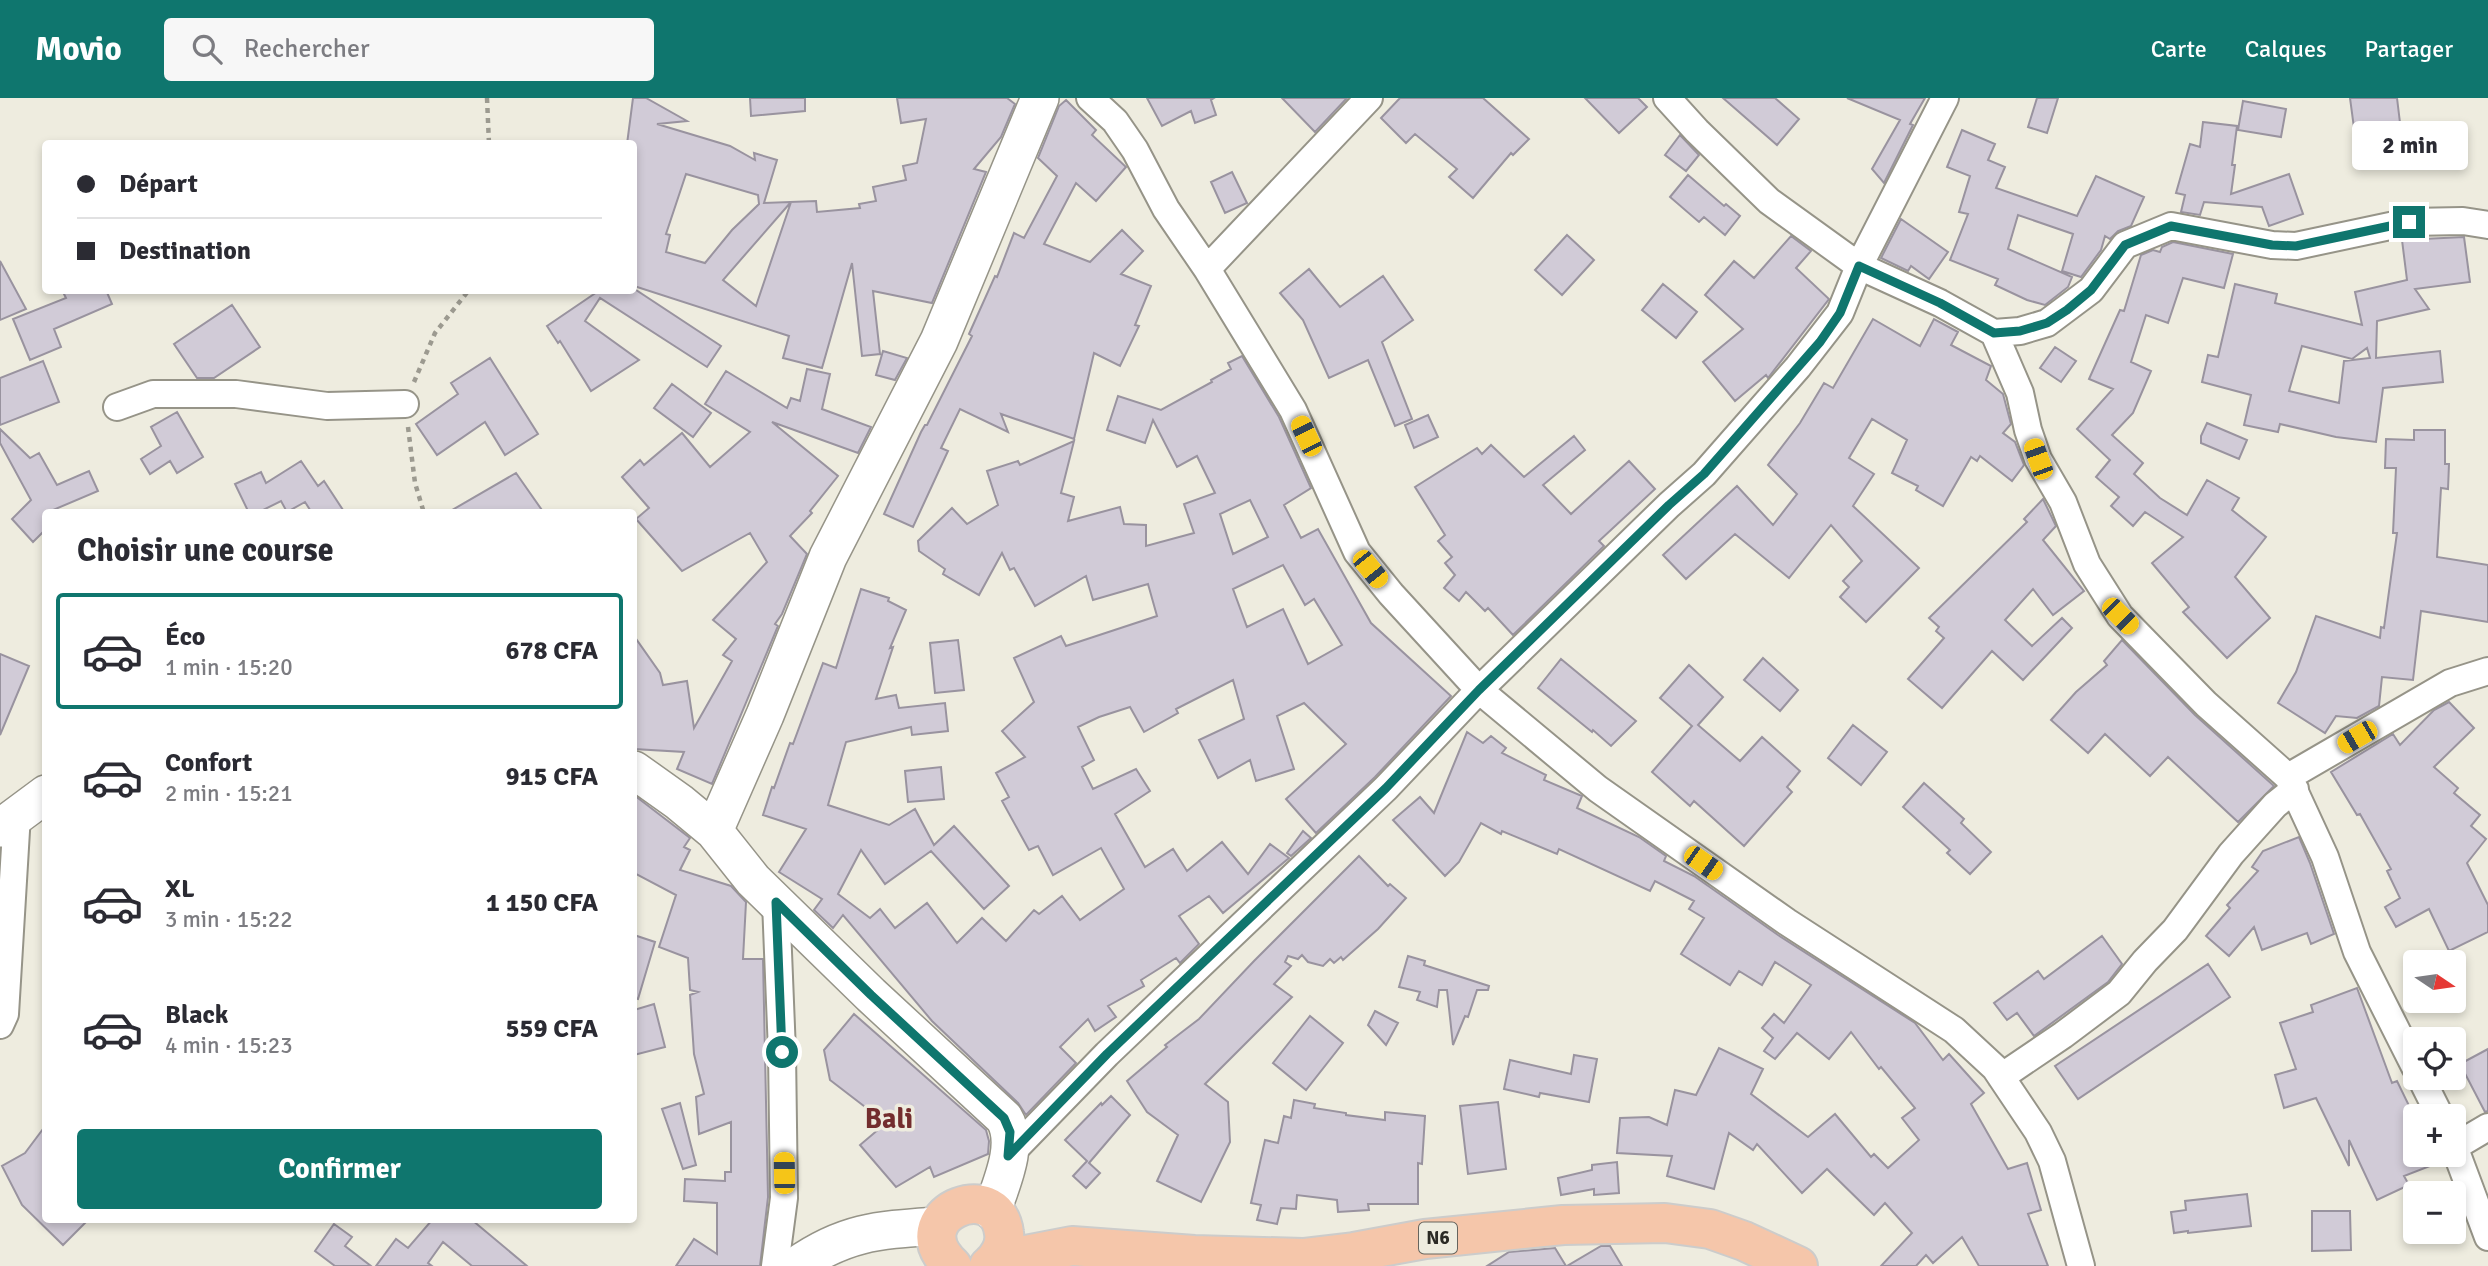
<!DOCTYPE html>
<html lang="fr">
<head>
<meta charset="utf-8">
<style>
  :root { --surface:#fff; --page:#f7f7f7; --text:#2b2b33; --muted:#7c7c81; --line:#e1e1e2; --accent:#0f766e }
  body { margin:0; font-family:Signika,sans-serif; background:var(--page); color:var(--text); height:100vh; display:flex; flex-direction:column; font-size:26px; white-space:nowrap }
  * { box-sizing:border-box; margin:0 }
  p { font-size:23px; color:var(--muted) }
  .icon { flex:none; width:38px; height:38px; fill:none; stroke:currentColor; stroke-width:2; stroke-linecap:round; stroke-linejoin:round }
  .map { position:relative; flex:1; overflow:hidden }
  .details { position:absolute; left:42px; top:411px; width:595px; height:714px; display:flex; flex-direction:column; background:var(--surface); border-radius:7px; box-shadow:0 4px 10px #0003 }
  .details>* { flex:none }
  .banner { position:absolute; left:42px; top:42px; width:595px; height:154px; border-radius:7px; box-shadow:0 4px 10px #0003; display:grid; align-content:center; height:154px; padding:0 35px; background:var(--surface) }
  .needle { width:46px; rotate:103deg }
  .controls { position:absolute; left:2403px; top:852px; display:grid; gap:14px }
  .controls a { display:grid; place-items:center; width:63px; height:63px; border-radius:7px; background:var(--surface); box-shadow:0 4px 10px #0003; font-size:35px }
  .end { position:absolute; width:32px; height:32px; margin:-16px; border:9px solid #0f766e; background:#fff; box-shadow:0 0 0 4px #fff }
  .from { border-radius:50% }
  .bubble { position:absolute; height:49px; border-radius:7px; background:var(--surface); box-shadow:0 4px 10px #0003; font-size:23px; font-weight:700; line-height:49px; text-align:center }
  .car { position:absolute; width:21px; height:42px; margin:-21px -10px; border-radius:9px; box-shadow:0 0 5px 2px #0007; background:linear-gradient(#f5c518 24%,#345 0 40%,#f5c518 0 76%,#345 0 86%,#f5c518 0) }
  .banner b { display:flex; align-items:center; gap:24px; height:66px; font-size:26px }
  .banner b+b { border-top:2px solid var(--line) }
  .banner i { width:18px; height:18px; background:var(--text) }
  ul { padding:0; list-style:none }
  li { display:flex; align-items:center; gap:21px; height:116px; margin:0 14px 10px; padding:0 21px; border:4px solid transparent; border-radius:7px }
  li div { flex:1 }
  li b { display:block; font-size:26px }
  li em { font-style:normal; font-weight:700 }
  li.selected { border-color:var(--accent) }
  li>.icon { width:63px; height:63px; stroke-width:1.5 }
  h2 { padding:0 35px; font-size:32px; line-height:84px }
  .cta { display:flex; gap:14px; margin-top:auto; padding:14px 35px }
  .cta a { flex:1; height:80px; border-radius:7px; background:var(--accent); color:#fff; font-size:28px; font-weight:700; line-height:80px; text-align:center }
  header { display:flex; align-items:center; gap:42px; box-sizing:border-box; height:98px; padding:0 35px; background:var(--accent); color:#fff }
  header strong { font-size:33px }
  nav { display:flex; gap:38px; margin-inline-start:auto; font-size:24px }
  .search { width:490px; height:63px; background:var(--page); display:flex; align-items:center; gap:18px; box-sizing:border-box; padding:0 24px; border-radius:7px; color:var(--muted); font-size:26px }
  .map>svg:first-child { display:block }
</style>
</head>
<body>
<header>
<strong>Movio</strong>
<div class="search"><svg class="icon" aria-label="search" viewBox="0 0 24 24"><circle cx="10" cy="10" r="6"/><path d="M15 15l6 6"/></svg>Rechercher</div>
<nav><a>Carte</a><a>Calques</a><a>Partager</a></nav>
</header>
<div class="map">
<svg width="2488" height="1168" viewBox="0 0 2488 1168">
  <rect width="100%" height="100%" fill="#eeecdf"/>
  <path fill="#d1cbd7" stroke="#99939f" stroke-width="2" fill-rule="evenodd" d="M633 0H646L687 23 657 26 730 48 755 62 754 55 777 62 764 105 816 103 817 114 860 110 859 106 876 103 873 89 906 82 903 68 917 65 926 21 901 25 897 0H1007L1015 6 1001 39 974 71 986 74 932 205 873 193 880 256 862 258 852 165 822 270 783 260 789 238 634 188V46H627ZM686 76 758 97 759 106 732 132 705 165 666 154 670 137 666 136ZM791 104 756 208 723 182Z
    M750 0H805V13L751 18Z
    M1147 0H1214L1211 2 1216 17 1195 25 1191 13 1162 28Z
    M1282 0H1347L1315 34Z
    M1400 0H1483L1529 41 1513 57 1511 55 1473 100 1449 79 1457 71 1415 36 1406 45 1381 20Z
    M1585 0H1638L1647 9 1619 35Z
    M1723 0H1775L1799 21 1777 47Z
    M1847 0H1925L1910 26 1913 27 1884 85 1872 71 1900 22Z
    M2037 0H2058L2047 35 2028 29Z
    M2350 0H2397L2401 33H2404V62L2369 64 2368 29 2354 30Z
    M1066 2 1096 32 1092 37 1126 69 1096 103 1076 85 1044 146 1090 164 1122 132 1143 153 1121 176 1151 188 1135 227 1139 228 1120 268 1094 255 1074 341 1001 316 1008 334 960 311 941 350 948 353 913 429 884 416 921 334 925 327H927L972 238 969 236 995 178 997 179 1014 135 1024 140 1057 78 1038 60 1059 8Z
    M2243 3 2286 11 2281 39 2238 32Z
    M2203 24 2237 28 2232 67H2235L2231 96 2289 76 2303 116 2269 128 2262 109 2204 104 2200 117 2181 114 2185 97 2176 95 2190 46 2200 49Z
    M1962 32 1995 46 1988 62 2005 69 1996 90 2077 118 2096 78 2144 99 2131 128 2118 133 2110 141 2105 138 2101 152 2081 179 2062 173 2073 136 2018 117 2008 151 2072 179 2068 189 2045 207 2027 202 1995 187 1998 181 1950 162 1968 116 1959 114 1970 78 1947 69Z
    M1680 37 1699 57 1686 73 1665 57Z
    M1232 74 1247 105 1225 115 1211 84Z
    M1688 77 1724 108 1726 106 1740 118 1725 137 1704 119 1699 124 1670 99Z
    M1901 121 1948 154 1929 181 1911 168 1908 173 1881 160Z
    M1567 137 1594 162 1562 197 1535 172Z
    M1791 138 1811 153 1796 170 1829 201 1768 280 1766 277 1735 303 1703 264 1743 231 1705 197 1734 163 1754 180Z
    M2464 139 2470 184 2415 191 2429 211 2377 223 2376 260 2440 253 2443 284 2383 290 2376 344 2336 339 2280 326 2278 334 2244 327 2251 297 2202 284 2208 257 2218 259 2235 186 2277 196 2275 205 2362 227 2355 194 2407 182 2402 142ZM2302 248 2352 261 2367 250 2370 260 2344 263 2339 305 2289 293Z
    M2173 144 2233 156 2224 190 2183 180 2168 225 2146 217 2131 264 2151 273 2133 315 2112 337 2143 365 2134 376 2160 400 2187 417 2207 382 2239 400 2232 412 2266 439 2235 479 2270 520 2227 560 2183 514 2189 509 2152 465 2183 439 2145 414 2133 428 2111 408 2119 399 2096 379 2110 362 2077 331 2113 291 2089 281 2120 212 2124 213 2141 157 2153 152 2160 154 2162 149Z
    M0 163 26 211 0 222Z
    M1309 171 1340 209 1383 178 1413 222 1382 244 1412 321 1395 328 1368 262 1329 280 1303 222 1280 195Z
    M1663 186 1697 214 1676 240 1642 212Z
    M62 192H106L112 206 54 231 61 249 30 262 13 221 66 200Z
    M588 192H636L721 248 707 269 600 200 585 223 639 262 591 293 560 243 558 245 547 228 594 196Z
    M232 207 260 249 214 280H197L174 246Z
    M1873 221 1920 248 1934 221 1958 234 1951 247 1991 268 1986 282 2003 296 2011 326 2003 335 2015 344 2024 367 2012 383 1980 358 1977 363 1971 359 1943 408 1916 392 1918 388 1892 375 1907 342 1872 321 1849 360 1874 376 1853 408 1919 470 1866 524 1840 499 1849 489 1843 483 1862 463 1831 427 1789 480 1735 436 1686 481 1663 457 1737 388 1773 427 1797 396 1768 367 1800 325 1824 285 1833 290Z
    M2055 249 2076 263 2061 284 2040 270Z
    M883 253 907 260 895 282 876 277Z
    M1242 258 1279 319 1311 390 1284 407 1301 440 1318 431 1371 525 1451 598 1375 679 1316 735 1286 701 1346 646 1304 605 1277 618 1294 671 1256 683 1250 662 1218 680 1199 642 1244 621 1233 582 1176 611 1178 615 1144 634 1130 609 1099 619 1078 629 1094 662 1082 669 1093 691 1136 671 1150 693 1115 716 1145 769 1173 751 1187 773 1222 744 1248 776 1270 746 1289 760 1223 815 1209 798 1179 818 1199 846 1180 865 1176 860 1141 882 1144 888 1108 908 1116 919 1095 933 1088 921 1060 949 1076 965 1026 1017 1018 1005 932 923 843 817 833 830 814 812 822 801 779 774 806 731 763 717 772 689 774 690 790 645 793 646 823 565 836 570 861 491 889 500 888 503 906 512 890 550 893 549 876 601 896 597 899 610 945 605 948 633 912 637 911 629 846 644 828 707 889 727 915 711 934 747 954 728 1009 788 984 811 931 753 885 786 861 752 838 796 870 820 880 811 895 830 927 805 957 845 982 820 1006 843 1034 812 1039 816 1062 798 1080 822 1124 791 1101 750 1053 777 1038 748 1029 752 1002 703 1009 699 996 675 1025 659 1002 633 1034 604 1014 560 1061 538 1066 548 1157 518 1148 486 1093 502 1086 478 1035 508 1014 470 1010 472 1002 455 979 497 943 476 945 471 919 453 918 443 952 410 967 426 998 407 987 373 1018 363 1020 367 1074 343 1061 395 1074 399 1068 423 1120 409 1124 426 1146 427V448L1194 435 1184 406 1215 395 1197 358 1177 369 1153 322 1145 345 1107 332 1118 298 1161 312 1212 284 1211 282 1231 271 1228 265ZM1250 402 1268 439 1233 456 1220 416ZM1283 467 1305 507 1314 501 1342 547 1308 566 1283 511 1247 529 1233 491Z
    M490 260 538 336 505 357 485 324 437 357 416 326 458 296 451 285Z
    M43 263 59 304 0 327V280Z
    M807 271 830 276 822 311 871 329 858 355 772 324 838 378 810 413 812 415 790 438 807 456 782 516 775 526 778 528 712 686 677 671 684 654 634 651V538L660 575 663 587 687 583 694 630 732 563 723 557 736 541 713 522 767 464 750 435 682 473 636 421 649 410 622 379 640 362 644 367 682 335 710 369 750 334 705 306 726 273 787 310 791 300 800 303Z
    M672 286 711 315 693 339 654 310Z
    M177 314 203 359 177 375 170 363 150 376 141 361 161 348 151 329Z
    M1428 317 1438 339 1414 350 1405 327Z
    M2207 325 2247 342 2239 361 2201 345V338Z
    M0 331 30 360 39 355 57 387 89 373 98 393 46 415V431L33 444 12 421 31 402 0 345Z
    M2414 332H2445V366H2449L2448 391 2441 390 2437 459 2488 467V524L2421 513 2413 582 2382 579 2379 608 2357 620 2336 618 2325 635 2278 605 2296 574 2316 518 2380 540 2381 529 2384 530 2397 435H2393L2396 370H2385L2386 341 2414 342Z
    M1574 338 1585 352 1543 387 1571 416 1629 363 1655 391 1599 443 1604 448 1513 537 1488 510 1485 513 1466 494 1459 503 1444 490 1455 477 1445 465 1452 459 1438 443 1445 437 1415 389 1477 350 1482 356 1491 347 1524 379Z
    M301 363 318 388 324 383 345 415H312L305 404 287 414 281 403 257 415H249L235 386 261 374 266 385Z
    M516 375 544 415H447Z
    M2043 401 2056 428 2043 442 2084 493 2053 517 2033 491 2005 522 2032 548 2062 520 2072 530 2023 582 1992 553 1942 610 1908 581 1944 540 1936 533 1939 529 1929 520 2027 424 2024 421Z
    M958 542 964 592 935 595 930 545Z
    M2122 542 2195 617 2274 688 2238 724 2168 659 2150 678 2105 636 2088 655 2051 622 2076 594 2107 567 2104 563Z
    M0 556 29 568 0 637Z
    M1763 560 1798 592 1780 613 1744 582Z
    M1561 561 1636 623 1611 648 1593 632 1592 634 1538 590Z
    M1689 567 1723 599 1698 627 1740 663 1762 639 1800 673 1787 689 1792 694 1744 748 1694 703 1690 708 1652 674 1692 628 1660 600Z
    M2449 604 2474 630 2434 669 2458 690 2454 695 2480 717 2471 728 2486 741 2467 765 2488 807V834L2449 853 2429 811 2396 829 2385 809 2400 800 2387 773 2391 771 2360 716 2357 717 2331 674 2393 636 2400 647 2434 612Z
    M1853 627 1887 654 1861 687 1828 660Z
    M1467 634 1483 645 1491 638 1506 650 1502 655 1546 677 1544 682 1582 698 1577 710 1639 739 1666 758 1664 763 1694 778 1778 837 1915 925 1943 962 1949 956 1984 995 1971 1006 2008 1071 2027 1065 2041 1112 2028 1116 2048 1168H1979L1962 1139 1933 1165 1926 1157 1916 1168H1881L1912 1135 1885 1105 1874 1117 1827 1071 1802 1095 1757 1046 1753 1052 1729 1035 1714 1091 1667 1078 1672 1058 1617 1055 1620 1020 1649 1019 1667 1027 1675 992 1696 997 1719 950 1763 971 1751 996 1808 1039 1835 1016 1871 1059 1874 1056 1888 1070 1919 1042 1902 1020 1915 1010 1881 969 1879 971 1851 934 1829 961 1797 935 1775 961 1764 953 1773 940 1762 930 1774 916 1784 925 1811 887 1775 864 1762 887 1739 873 1730 887 1681 856 1704 820 1689 811 1694 803 1655 783 1650 793 1559 751 1557 756 1502 733 1501 736 1481 725 1459 764 1445 778 1393 722 1420 699 1434 715Z
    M941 669 944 701 908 704 905 673Z
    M1924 685 1964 721 1961 725 1991 754 1970 776 1947 755 1950 752 1903 709Z
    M634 697 690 740 684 749 690 752 680 772 731 788 746 804 743 861H763L768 1099 760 1168H676L694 1141 717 1156V1105L684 1103 685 1081 725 1083V1074H731V1024L699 1036 696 999 704 996 694 956 690 897 698 894 690 892 688 860 659 849 676 797 634 775Z
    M1303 733 1311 740 1291 758 1287 755Z
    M2299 739 2310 765 2334 836 2311 846 2307 835 2262 852 2254 829 2229 858 2206 838 2230 810 2227 807 2258 773 2252 769 2263 753Z
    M1359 758 1388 788 1390 786 1406 800 1378 831 1343 862 1341 859 1334 865 1330 861 1323 868 1308 864 1302 857 1298 861 1288 858 1285 864 1291 868 1274 886 1292 899 1205 986 1228 1004 1230 1044 1201 1104 1157 1083 1178 1037 1147 1014 1127 983 1167 949 1165 947 1199 921 1254 863Z
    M634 837 655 844 638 901 634 900Z
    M2102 838 2122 866 2108 884 2034 938 2017 915 2007 922 1994 905 2038 873 2044 881Z
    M1408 858 1425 863 1424 867 1489 888 1488 892H1477L1468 919 1465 918 1453 947 1447 892H1439L1437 909 1417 902 1420 894 1399 889Z
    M2208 866 2230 899 2078 1001 2055 968Z
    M2357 890 2392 985 2397 983 2415 1020V1057H2441L2443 1063 2404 1078 2409 1087 2377 1102 2349 1042V1068L2316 1000 2284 1010 2275 977 2296 971 2280 925 2313 914 2311 907Z
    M654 906 665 949 634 957V912Z
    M1375 913 1398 925 1386 947 1368 927Z
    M854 916 986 1032 989 1043 988 1056 934 1079 930 1069 896 1089 860 1047 886 1025 830 982 824 952Z
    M1310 918 1343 945 1306 992 1273 965Z
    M2488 951V1013L2485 1014 2460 966Z
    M1574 957 1597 961 1589 1004 1540 995 1539 999 1504 991 1510 962 1571 976Z
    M1111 998 1130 1017 1089 1065 1100 1075 1086 1090 1073 1078 1087 1063 1065 1042 1101 1005 1102 1007Z
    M1294 1002 1315 1006 1314 1010 1346 1015V1017L1385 1022V1014L1425 1018 1422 1066 1418 1065V1106H1368L1369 1112 1338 1114 1337 1102 1297 1097 1296 1111 1281 1110 1277 1126 1257 1122 1261 1107 1251 1105 1265 1042 1278 1045 1284 1018 1291 1020Z
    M1498 1004 1506 1071 1468 1076 1460 1008Z
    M680 1005 696 1067 683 1071 662 1011Z
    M46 1027V1122H88L63 1147 22 1107 2 1068 25 1055Z
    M1617 1064 1619 1095 1594 1097V1091L1561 1097 1558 1080 1592 1072V1067Z
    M2247 1096 2251 1128 2188 1135V1133L2174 1135 2171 1114 2186 1112 2185 1103Z
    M2312 1113H2350L2351 1152 2312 1153Z
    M432 1122H472L527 1168H472L443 1144 428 1165 432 1168H376L396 1141 408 1150Z
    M334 1126 352 1139 345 1148 371 1168H335L315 1153Z
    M1601 1148H1610L1622 1168H1567Z
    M1555 1150 1566 1168H1487L1509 1154Z"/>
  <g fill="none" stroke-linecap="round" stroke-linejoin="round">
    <defs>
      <path id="street" d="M1090 0 1115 23 1135 52 1166 111 1207 171 1293 312 1357 454 1391 496 1479 592 1598 691 1787 824 1954 932 1995 970 2038 1034 2052 1063 2081 1168
        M1667 0 1697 33 1769 103 1859 168 1940 205 1994 235 2020 233 2047 225 2091 192 2125 147 2171 128 2272 147 2296 148 2409 124 2463 123 2488 127
        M1207 171 1369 0
        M1994 235 2020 295 2028 332 2038 361 2063 404 2087 466 2120 518 2206 606 2288 679 2325 759 2357 854 2415 969
        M117 309 153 296H236L327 308 405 306
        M2288 679 2450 585 2488 573
        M0 927 5 916 17 716
        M2001 979 2063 937 2119 895 2145 863 2175 832 2231 756 2275 707 2295 691
        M2421 980 2440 1018
        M2454 1048 2488 1139
        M2454 1049 2488 1029
        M1008 1058 1107 956 1386 690 1479 592 1669 407 1704 376 1798 269 1840 215 1859 168 1945 0
        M775 1168 784 1100 782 954 776 804"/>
      <path id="secondary" d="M634 672 679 704 714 733 753 782 871 897 1004 1020C1020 1046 1001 1086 992 1113
        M0 730 46 696
        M714 733 765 617 828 459 939 243 1040 0
        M796 1168C846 1133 880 1132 938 1128"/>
      <path id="highway" d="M995 1163 1072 1148 1194 1157 1303 1160 1354 1154 1425 1141 1563 1127 1665 1125 1710 1131 1744 1143 1798 1168
        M952 1168C899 1118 997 1076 1004 1135 1006 1148 998 1161 989 1168"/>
    </defs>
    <use href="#street" stroke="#969488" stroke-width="30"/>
    <use href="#secondary" stroke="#969488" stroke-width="40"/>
    <use href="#highway" stroke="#cccccb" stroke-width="42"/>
    <path stroke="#9c9a90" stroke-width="4.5" stroke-dasharray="5 5" stroke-linecap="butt" d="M487 0 489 46
      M414 284 435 235 469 192
      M408 329 415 385 424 415"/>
    <use href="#street" stroke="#fff" stroke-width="26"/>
    <use href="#secondary" stroke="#fff" stroke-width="37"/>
    <use href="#highway" stroke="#f5c6aa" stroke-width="38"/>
  </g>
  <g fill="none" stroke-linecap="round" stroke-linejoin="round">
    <path stroke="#0f766e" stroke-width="9" d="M782 954 776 804 871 897 1004 1020 1010 1034 1008 1058 1107 956 1386 690 1479 592 1669 407 1704 376 1820 244 1840 215 1859 168 1940 205 1994 235 2020 233 2047 225 2067 212 2091 192 2125 147 2171 128 2272 147 2296 148 2409 124"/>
  </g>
  <g text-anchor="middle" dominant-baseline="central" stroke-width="7" stroke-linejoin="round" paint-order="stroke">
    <rect fill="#eeecdf" stroke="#66645d" stroke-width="2" x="1419" y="1124.5" width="38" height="31" rx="5"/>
    <g font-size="19" font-weight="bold" fill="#2b2a25">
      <text x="1438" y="1140">N6</text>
    </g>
    <g font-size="28" font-weight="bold" fill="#732d2e" stroke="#eeecdf">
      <text x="889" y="1021">Bali</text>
    </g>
  </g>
</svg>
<div class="controls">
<a><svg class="needle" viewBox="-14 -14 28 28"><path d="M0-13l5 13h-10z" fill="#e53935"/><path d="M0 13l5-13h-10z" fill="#7c7c81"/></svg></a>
<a><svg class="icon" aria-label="locate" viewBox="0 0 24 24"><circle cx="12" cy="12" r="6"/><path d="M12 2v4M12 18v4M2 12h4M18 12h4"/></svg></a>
<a>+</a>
<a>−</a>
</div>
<i class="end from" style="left:782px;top:954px"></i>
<i class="end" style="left:2409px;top:124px"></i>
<div class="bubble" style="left:2352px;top:23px;width:116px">2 min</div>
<i class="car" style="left:1306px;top:338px;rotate:334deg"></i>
<i class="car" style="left:2038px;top:361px;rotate:340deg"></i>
<i class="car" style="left:1370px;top:471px;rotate:141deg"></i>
<i class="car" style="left:2120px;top:518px;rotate:135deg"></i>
<i class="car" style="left:2357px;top:639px;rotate:240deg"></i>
<i class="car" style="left:1703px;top:765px;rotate:125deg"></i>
<i class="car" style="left:784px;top:1075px;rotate:359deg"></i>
<div class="banner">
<b><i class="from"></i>Départ</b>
<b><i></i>Destination</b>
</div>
<section class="details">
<h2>Choisir une course</h2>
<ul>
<li class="selected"><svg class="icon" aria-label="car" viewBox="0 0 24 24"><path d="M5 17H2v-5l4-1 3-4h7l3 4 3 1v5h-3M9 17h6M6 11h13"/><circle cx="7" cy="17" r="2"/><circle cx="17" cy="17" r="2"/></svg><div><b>Éco</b><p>1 min · 15:20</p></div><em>678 CFA</em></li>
<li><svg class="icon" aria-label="car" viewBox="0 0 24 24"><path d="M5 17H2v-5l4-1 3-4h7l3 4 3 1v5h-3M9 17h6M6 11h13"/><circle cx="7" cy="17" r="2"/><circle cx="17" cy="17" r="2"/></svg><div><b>Confort</b><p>2 min · 15:21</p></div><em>915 CFA</em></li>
<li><svg class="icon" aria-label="car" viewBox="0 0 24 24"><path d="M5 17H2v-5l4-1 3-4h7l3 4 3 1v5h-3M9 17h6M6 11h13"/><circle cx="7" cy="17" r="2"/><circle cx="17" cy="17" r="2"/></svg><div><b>XL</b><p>3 min · 15:22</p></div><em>1 150 CFA</em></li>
<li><svg class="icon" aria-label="car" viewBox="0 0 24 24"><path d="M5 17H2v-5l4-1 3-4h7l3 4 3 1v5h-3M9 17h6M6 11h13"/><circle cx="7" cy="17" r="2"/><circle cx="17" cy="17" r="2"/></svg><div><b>Black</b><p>4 min · 15:23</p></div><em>559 CFA</em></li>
</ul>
<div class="cta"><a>Confirmer</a></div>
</section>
</div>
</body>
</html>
